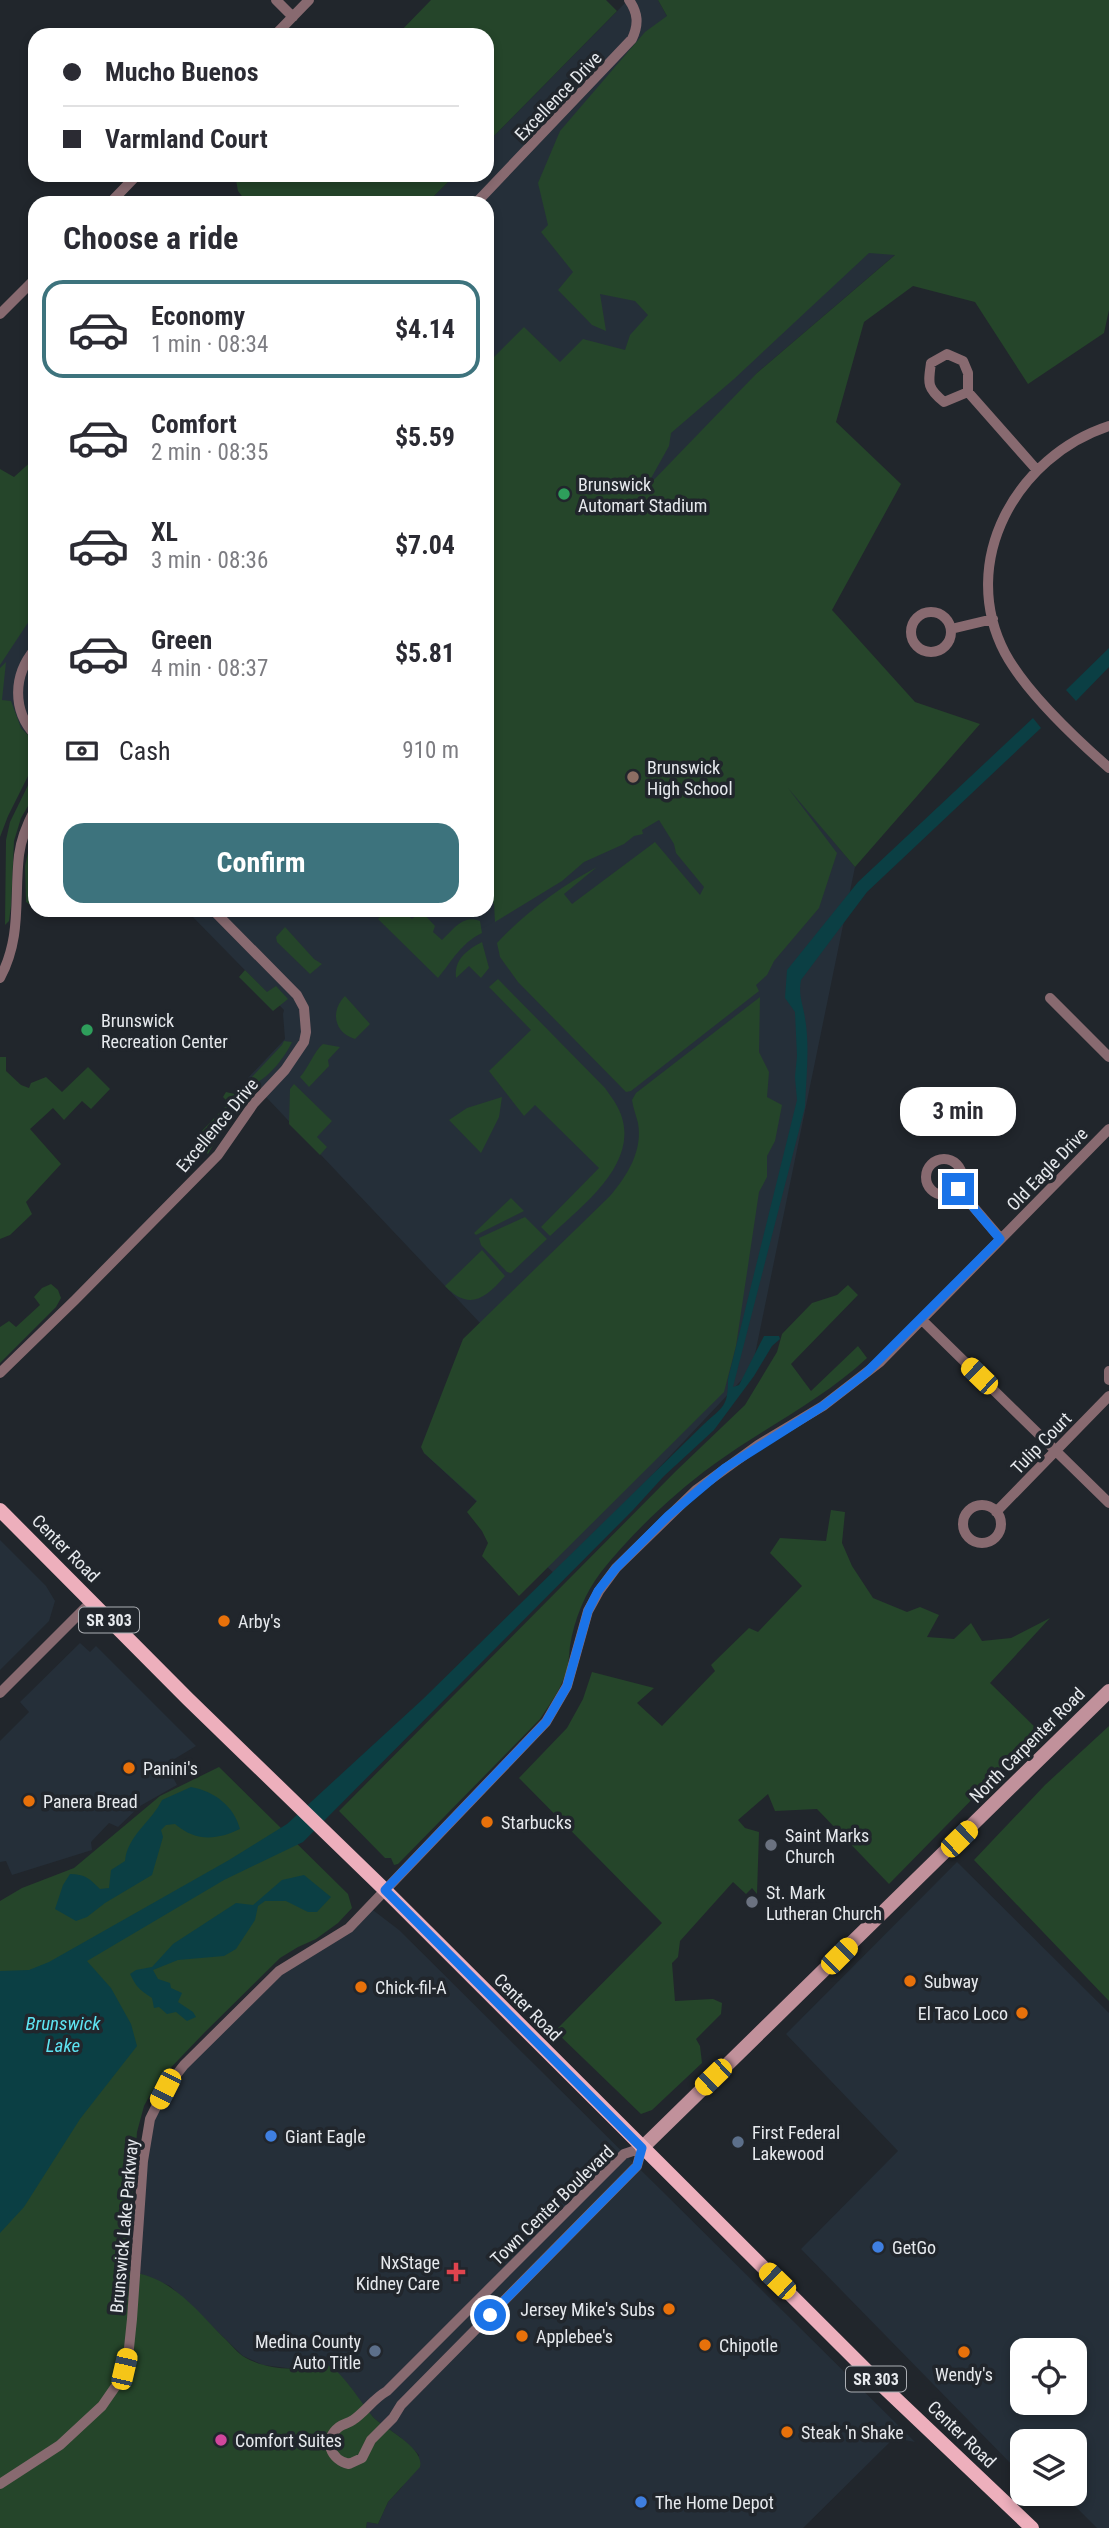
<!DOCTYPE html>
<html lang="en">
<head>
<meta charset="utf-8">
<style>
  :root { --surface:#fff; --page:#f2f2f3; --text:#2b2b33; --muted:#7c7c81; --line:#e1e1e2; --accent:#3d737d }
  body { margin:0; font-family:"Roboto Condensed",sans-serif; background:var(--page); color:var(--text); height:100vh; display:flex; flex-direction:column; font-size:26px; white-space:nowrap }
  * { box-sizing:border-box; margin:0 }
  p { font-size:23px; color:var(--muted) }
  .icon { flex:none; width:38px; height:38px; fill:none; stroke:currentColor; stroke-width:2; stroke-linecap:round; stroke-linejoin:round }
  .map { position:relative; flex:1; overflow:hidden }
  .details { position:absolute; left:28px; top:196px; width:466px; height:721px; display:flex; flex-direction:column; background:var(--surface); border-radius:21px; box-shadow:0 4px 10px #0003 }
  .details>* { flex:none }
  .banner { position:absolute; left:28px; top:28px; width:466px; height:154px; border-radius:21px; box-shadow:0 4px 10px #0003; display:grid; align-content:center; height:154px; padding:0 35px; background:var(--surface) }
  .controls { position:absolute; left:1010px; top:2338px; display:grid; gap:14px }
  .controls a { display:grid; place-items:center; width:77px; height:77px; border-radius:14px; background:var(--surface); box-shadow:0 4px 10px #0003; font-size:35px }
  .end { position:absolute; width:32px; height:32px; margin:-16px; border:9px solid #1a73e8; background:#fff; box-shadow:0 0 0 4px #fff }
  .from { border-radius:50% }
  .bubble { position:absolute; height:49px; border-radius:21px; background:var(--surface); box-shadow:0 4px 10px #0003; font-size:23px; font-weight:700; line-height:49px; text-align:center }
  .car { position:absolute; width:21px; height:42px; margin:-21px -10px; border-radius:9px; box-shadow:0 0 5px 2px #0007; background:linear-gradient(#f5c518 24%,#345 0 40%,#f5c518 0 76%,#345 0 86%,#f5c518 0) }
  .banner b { display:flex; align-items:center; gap:24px; height:66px; font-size:26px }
  .banner b+b { border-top:2px solid var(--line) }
  .banner i { width:18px; height:18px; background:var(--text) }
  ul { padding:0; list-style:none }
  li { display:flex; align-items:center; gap:21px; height:98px; margin:0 14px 10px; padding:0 21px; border:4px solid transparent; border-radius:21px }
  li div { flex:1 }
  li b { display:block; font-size:26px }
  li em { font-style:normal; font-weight:700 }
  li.active { border-color:var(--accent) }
  li>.icon { width:63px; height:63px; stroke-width:1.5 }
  h2 { padding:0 35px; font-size:32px; line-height:84px }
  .pay { display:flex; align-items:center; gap:18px; height:77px; padding:0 35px; font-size:26px }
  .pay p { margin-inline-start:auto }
  .primary-button { display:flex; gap:14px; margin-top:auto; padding:14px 35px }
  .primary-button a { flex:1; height:80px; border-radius:21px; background:var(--accent); color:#fff; font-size:28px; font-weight:700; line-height:80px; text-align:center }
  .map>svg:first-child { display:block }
</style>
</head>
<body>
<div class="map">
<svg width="1109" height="2528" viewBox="0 0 1109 2528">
  <rect width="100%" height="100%" fill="#21262c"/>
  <path fill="#252f39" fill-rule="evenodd" d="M628 0H658L667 16 896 254 757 373 664 518 705 687 855 867 752 1369 557 1576 424 1453 481 1324 248 1078 285 1039 283 1014 284 1010 186 910H486V203H427L455 175H486L487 143Z
    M35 608V742L0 707V655Z
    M0 1540 46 1586 55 1601 49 1621 0 1670Z
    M80 1643 90 1652 96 1646 196 1746 166 1764 177 1785 140 1806 118 1827 109 1823 91 1842 92 1850 12 1875 6 1861 0 1862V1741L29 1712 20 1702Z
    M957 1862 1109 2013V2528H1097L1063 2494H1074V2441H1022V2475L801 2249 898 2151 786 2034ZM1074 2350V2403H1022V2350Z
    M369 1907 399 1930 915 2442 900 2439 891 2441 803 2528H366L367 2522 378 2524 388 2502 402 2487 419 2455 400 2437 376 2420 322 2364 300 2368H287L263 2365 243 2356 170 2286 136 2272 150 2119 184 2065 279 1971 329 1941Z"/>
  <path fill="#25452a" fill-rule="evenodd" d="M431 0H606L617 11 487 143 486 35H397Z
    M658 0H1109V310L1104 333 1028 384 975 302 913 286 864 322 836 422 901 484 832 610 915 702 980 724 855 867 788 788 837 853 819 908 774 961 767 975 756 985 759 991 631 1091 626 1092 518 982 500 957 497 943C526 912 560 887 597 867L564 894 572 904 655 842 700 895 704 887 676 853 674 844 659 820 642 830 643 834 634 836 624 844 584 862 562 881 495 922 494 904 486 884V365L524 327 560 362 583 339 625 350 630 335 648 315 635 301 600 294 606 331 592 325 558 290 573 272 541 232 548 225 538 183 560 131 645 32 667 16ZM869 253 895 255 757 373 645 489 669 446 671 433 734 379Z
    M240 175H455L427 203H241L245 200 238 191 236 180Z
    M35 458V612L0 665V469L14 477Z
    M6 662 2 700 11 701 21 728 35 742V762L8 816 0 837V668Z
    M35 771V794L21 818 14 841 11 906 9 921 5 925 6 840 10 822Z
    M35 821 33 903H35V908L26 902 25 866Z
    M387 910H403L412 919 421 911 435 926 433 932 442 940C454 929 463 914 480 921L482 933C461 943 452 961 438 978L378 919Z
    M285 927 314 959 322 964 310 974 277 942 276 937Z
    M482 942 489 968 481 978 469 966 456 978C454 959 467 950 482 942Z
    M245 970 267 992 276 986 288 999 273 1011 239 977Z
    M498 979 605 1088C609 1094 614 1100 617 1106 646 1159 583 1205 550 1236L541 1227 599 1168 535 1105 524 1116 489 1071 531 1030 489 987Z
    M345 996 370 1024 355 1039C334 1033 330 1011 345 996Z
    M760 997 759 1052 769 1072 767 1097 782 1105 775 1141 767 1156V1177L759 1192 736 1346 724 1392 519 1596 482 1556 488 1543 482 1531 467 1512 477 1501 424 1453 421 1447 463 1339 610 1196C627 1176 643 1151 638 1123 636 1115 633 1108 632 1100L636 1093Z
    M284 1041 292 1042C285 1057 267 1081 250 1085L251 1078 282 1045Z
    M323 1044 340 1047 328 1060 329 1066 309 1087 300 1077C309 1067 314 1051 323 1044Z
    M0 1057H6V1071L21 1085 29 1088 31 1083 46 1077 62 1092 88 1067 110 1089 91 1109 82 1101 64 1120 53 1108 30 1129 61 1164 26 1202 32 1214 10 1235 0 1239Z
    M294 1084 332 1121 317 1137 327 1147 320 1155 289 1124 290 1089Z
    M226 1092 239 1095 240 1098 208 1154 199 1147 203 1142 197 1136 229 1103 223 1097Z
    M502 1097 499 1117 481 1153 449 1120 467 1108Z
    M511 1198 524 1211 476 1235 474 1233Z
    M525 1217 547 1239 511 1273 507 1272 481 1245 479 1238Z
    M482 1250 505 1276C485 1299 469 1311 445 1286Z
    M51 1284 58 1290 61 1298 56 1307 0 1363V1327L9 1321 16 1327 40 1305 34 1297 42 1288Z
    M848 1285 858 1295 791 1364 811 1391 858 1346 867 1358C821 1401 763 1428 713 1465 672 1495 632 1533 601 1572 585 1593 574 1620 570 1646 569 1654 569 1664 566 1672 561 1689 550 1704 540 1719L398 1864 394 1865 391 1858H385L339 1811 676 1471 745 1405 777 1352 782 1334 812 1303 837 1295Z
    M831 1510 845 1512 842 1543 852 1566 873 1598 907 1612 920 1607 939 1615 927 1637 954 1639 971 1623 982 1641 1011 1638 1050 1618 990 1683 1039 1731 889 1884 817 1809 775 1811 768 1794 738 1820 745 1828 759 1832 757 1894 752 1888 746 1894 733 1882 680 1941 678 1957 672 1963 675 2001 713 1999 722 2003 721 2014 696 2039 700 2046 702 2063 652 2110 641 2114 555 2031 662 1923 519 1778 567 1728 583 1699 592 1672 654 1688 637 1703 662 1726 715 1671 711 1665 749 1628 758 1632 802 1586 770 1553 780 1538 826 1541Z
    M1109 1726V2001L974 1860 1045 1785Z
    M219 1767 348 1894 352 1908 338 1923 316 1939 298 1947 280 1958 205 2032 157 2082 144 2106 137 2132 127 2272C168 2274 195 2308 222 2336 230 2343 237 2353 246 2358 263 2367 284 2370 303 2368 310 2367 318 2363 324 2364 342 2368 363 2407 375 2419 388 2430 425 2449 420 2467L388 2502 378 2524 367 2522 366 2528H0V1901L22 1888 74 1868 160 1796Z"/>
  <path fill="#0b3f44" d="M1109 648V667L1076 701 1066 690Z
    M1033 718 1041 728 867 892 801 980C798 995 803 1004 805 1018 810 1047 806 1078 805 1107L733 1387 739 1385 764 1336H779L780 1339 772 1346 754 1376 714 1430 664 1476 633 1510 303 1842 224 1880 87 1961 111 1988 131 2024 137 2046 80 2119 24 2207 0 2233V1971L29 1970 49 1962 229 1860 287 1824 423 1699 703 1425C723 1406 728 1408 728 1379L797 1100 795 1077 797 1056 795 1012 785 998 787 970 858 882Z
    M191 1787C214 1791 234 1806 240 1829 217 1840 196 1842 175 1824L166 1825 161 1830 163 1837 152 1875 105 1903 87 1917 76 1921 55 1909 63 1885 70 1874C85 1874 90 1879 100 1889L109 1888 111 1870 125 1861C127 1836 152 1821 162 1800Z
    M304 1875 331 1897 317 1912H308L286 1901H265L258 1906 255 1920 236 1949 224 1956 178 1960 153 1970 158 1979 170 1983 171 1988 182 1993 178 2002 193 2012 196 2017 187 2021 176 2012 167 2014 159 2007 154 2008 152 1998C140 1990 137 1988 130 1974L136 1970 152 1967 173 1944 236 1903 253 1905 282 1880Z"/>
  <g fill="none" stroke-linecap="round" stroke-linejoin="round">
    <path stroke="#886a70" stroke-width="10" d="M276 0 293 17
      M275 35 309 0
      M110 203 137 175
      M476 203 632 39C639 24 638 13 629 0
      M0 314 35 279
      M968 392 944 402C927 388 928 384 931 363L947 354 963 361 968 373V392L1036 469
      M1109 426C1017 456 957 561 1005 653 1026 692 1076 739 1109 768
      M911 632a20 20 0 1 1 40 0a20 20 0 1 1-40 0Z
      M951 629 993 619
      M35 649C13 675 12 710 35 735
      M0 978C22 937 14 899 19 855 21 839 27 824 35 809
      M1050 998 1109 1057
      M926 1177a18 18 0 1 1 36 0a18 18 0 1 1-36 0Z
      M958 1189 1001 1239
      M922 1320 1109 1503
      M1109 1371V1380
      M0 1373 75 1300 218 1155 254 1103 285 1070 304 1042 306 1032 304 1008 297 995 213 910
      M963 1524a19 19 0 1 1 38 0a19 19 0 1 1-38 0Z
      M996 1512 1109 1396
      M0 1693 91 1602
      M642 2148 637 2166 401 2405 393 2418 371 2440 362 2458 349 2464C331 2460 322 2440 339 2427 343 2424 349 2423 353 2420 366 2411 373 2399 387 2391L624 2154Z
      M0 2484 60 2445 102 2406 120 2380 129 2348 132 2319 143 2161 150 2119 165 2089 184 2065 279 1971 349 1928 546 1722 567 1686 588 1611 599 1591 616 1568 696 1490 758 1445 823 1406 880 1362 1109 1129"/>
    <path stroke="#c1919b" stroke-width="14" d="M642 2148 1109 1691"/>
    <path stroke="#edafbc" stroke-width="14" d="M0 1510 188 1699 385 1890 872 2376 1032 2528"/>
  </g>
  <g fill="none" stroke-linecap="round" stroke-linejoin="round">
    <path stroke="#1a73e8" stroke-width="9" d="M490 2315 637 2166 642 2148 385 1890 546 1722 567 1686 588 1611 598 1591 616 1568 668 1516 725 1468 823 1406 866 1373 1000 1239 958 1189"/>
  </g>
  <g fill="#2e9e5b" stroke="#21262c" stroke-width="2.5">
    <circle cx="564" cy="494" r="7"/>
    <circle cx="87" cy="1030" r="7"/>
  </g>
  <circle fill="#8d6e63" stroke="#21262c" stroke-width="2.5" cx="633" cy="777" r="7"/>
  <g fill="#e8710a" stroke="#21262c" stroke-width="2.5">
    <circle cx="224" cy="1621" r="7"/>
    <circle cx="129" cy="1768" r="7"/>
    <circle cx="29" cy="1801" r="7"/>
    <circle cx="487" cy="1822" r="7"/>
    <circle cx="910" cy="1981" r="7"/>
    <circle cx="361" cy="1987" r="7"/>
    <circle cx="1022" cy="2013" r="7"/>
    <circle cx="669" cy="2309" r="7"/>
    <circle cx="522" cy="2336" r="7"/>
    <circle cx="705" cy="2345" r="7"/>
    <circle cx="964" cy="2352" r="7"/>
    <circle cx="787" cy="2432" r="7"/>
  </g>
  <g fill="#6b7280" stroke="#21262c" stroke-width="2.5">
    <circle cx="771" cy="1845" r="7"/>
    <circle cx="752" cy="1902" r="7"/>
  </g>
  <g fill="#3f7fe0" stroke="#21262c" stroke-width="2.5">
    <circle cx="271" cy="2136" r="7"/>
    <circle cx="878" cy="2247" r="7"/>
    <circle cx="641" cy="2502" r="7"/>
  </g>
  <g fill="#5c6f8a" stroke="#21262c" stroke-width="2.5">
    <circle cx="738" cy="2142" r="7"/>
    <circle cx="375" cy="2351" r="7"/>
  </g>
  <path fill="#e0444e" stroke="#21262c" stroke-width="2.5" d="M452.5 2261.5h7v7h7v7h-7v7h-7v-7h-7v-7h7z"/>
  <circle fill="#d1479c" stroke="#21262c" stroke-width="2.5" cx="221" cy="2440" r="7"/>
  <g text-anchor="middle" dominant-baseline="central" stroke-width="7" stroke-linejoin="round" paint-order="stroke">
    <g fill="#21262c" stroke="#abaeb3" stroke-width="2">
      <rect x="79" y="1607.5" width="60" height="25" rx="5"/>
      <rect x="846" y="2366.5" width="60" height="25" rx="5"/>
    </g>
    <g font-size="16" font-weight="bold" fill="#e6e9ed">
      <text x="109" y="1620">SR 303</text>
      <text x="876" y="2379">SR 303</text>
    </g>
    <g font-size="18" fill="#e6e9ed" stroke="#21262c">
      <text transform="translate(558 96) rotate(-46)">Excellence Drive</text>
      <text transform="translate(217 1125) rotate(-50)">Excellence Drive</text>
      <text transform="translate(1047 1169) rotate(-46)">Old Eagle Drive</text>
      <text transform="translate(1041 1443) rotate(-46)">Tulip Court</text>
      <text transform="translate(66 1548) rotate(45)">Center Road</text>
      <text transform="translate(1027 1745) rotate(-45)">North Carpenter Road</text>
      <text transform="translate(528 2007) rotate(45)">Center Road</text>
      <text transform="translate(552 2205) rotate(-44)">Town Center Boulevard</text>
      <text transform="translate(124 2226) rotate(-85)">Brunswick Lake Parkway</text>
      <text transform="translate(962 2434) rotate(44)">Center Road</text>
    </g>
    <g font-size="18" fill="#e6e9ed" stroke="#21262c" text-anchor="start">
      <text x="578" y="484">Brunswick<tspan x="578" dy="21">Automart Stadium</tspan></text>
      <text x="647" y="767">Brunswick<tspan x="647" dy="21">High School</tspan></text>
      <text x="101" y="1020">Brunswick<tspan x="101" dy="21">Recreation Center</tspan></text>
      <text x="238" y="1621">Arby's</text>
      <text x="143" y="1768">Panini's</text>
      <text x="43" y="1801">Panera Bread</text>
      <text x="501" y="1822">Starbucks</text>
      <text x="785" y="1835">Saint Marks<tspan x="785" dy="21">Church</tspan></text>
      <text x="766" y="1892">St. Mark<tspan x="766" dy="21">Lutheran Church</tspan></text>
      <text x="924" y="1981">Subway</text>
      <text x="375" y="1987">Chick-fil-A</text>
      <text x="1008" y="2013" text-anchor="end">El Taco Loco</text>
      <text x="752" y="2132">First Federal<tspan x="752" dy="21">Lakewood</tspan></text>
      <text x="285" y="2136">Giant Eagle</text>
      <text x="892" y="2247">GetGo</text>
      <text x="440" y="2262" text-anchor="end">NxStage<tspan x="440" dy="21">Kidney Care</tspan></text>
      <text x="655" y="2309" text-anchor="end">Jersey Mike's Subs</text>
      <text x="536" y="2336">Applebee's</text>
      <text x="361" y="2341" text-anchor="end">Medina County<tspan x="361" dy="21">Auto Title</tspan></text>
      <text x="719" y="2345">Chipotle</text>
      <text x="964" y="2374" text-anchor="middle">Wendy's</text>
      <text x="801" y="2432">Steak 'n Shake</text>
      <text x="235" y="2440">Comfort Suites</text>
      <text x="655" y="2502">The Home Depot</text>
    </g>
    <g font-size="19" font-style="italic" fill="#5ee4f2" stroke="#21262c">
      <text x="63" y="2023">Brunswick<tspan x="63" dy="22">Lake</tspan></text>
    </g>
  </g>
</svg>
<div class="controls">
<a><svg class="icon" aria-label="locate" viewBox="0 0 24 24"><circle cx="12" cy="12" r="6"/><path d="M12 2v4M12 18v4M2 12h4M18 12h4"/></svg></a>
<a><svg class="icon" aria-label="layers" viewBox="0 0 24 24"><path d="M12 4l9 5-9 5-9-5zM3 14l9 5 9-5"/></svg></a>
</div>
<i class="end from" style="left:490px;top:2315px"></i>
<i class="end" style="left:958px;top:1189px"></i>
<div class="bubble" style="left:900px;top:1087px;width:116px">3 min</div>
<i class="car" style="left:979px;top:1376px;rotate:314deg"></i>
<i class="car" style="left:959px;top:1839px;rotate:46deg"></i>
<i class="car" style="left:839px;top:1956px;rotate:45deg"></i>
<i class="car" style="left:713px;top:2077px;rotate:226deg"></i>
<i class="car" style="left:165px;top:2089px;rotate:207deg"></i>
<i class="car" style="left:777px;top:2281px;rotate:314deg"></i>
<i class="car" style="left:124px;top:2369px;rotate:13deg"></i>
<div class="banner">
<b><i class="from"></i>Mucho Buenos</b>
<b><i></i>Varmland Court</b>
</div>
<section class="details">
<h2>Choose a ride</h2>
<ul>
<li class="active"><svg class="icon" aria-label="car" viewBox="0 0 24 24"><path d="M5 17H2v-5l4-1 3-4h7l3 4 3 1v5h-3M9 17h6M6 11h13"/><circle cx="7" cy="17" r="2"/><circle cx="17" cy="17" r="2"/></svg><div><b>Economy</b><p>1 min · 08:34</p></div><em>$4.14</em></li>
<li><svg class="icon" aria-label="car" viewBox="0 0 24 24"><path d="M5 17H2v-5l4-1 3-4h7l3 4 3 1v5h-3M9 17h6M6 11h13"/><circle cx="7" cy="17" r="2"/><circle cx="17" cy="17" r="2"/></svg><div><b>Comfort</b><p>2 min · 08:35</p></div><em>$5.59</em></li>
<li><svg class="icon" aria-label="car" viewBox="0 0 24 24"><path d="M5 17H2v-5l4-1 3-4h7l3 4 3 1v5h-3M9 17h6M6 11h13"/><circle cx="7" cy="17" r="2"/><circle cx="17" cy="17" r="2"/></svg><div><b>XL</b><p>3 min · 08:36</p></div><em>$7.04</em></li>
<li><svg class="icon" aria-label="car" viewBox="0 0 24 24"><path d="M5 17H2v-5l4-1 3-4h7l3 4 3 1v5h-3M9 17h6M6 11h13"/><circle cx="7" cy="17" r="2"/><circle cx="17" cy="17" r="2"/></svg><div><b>Green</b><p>4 min · 08:37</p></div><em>$5.81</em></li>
</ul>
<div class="pay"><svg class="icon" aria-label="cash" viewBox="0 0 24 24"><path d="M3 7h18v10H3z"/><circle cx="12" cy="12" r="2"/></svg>Cash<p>910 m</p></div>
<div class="primary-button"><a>Confirm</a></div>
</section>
</div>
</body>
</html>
